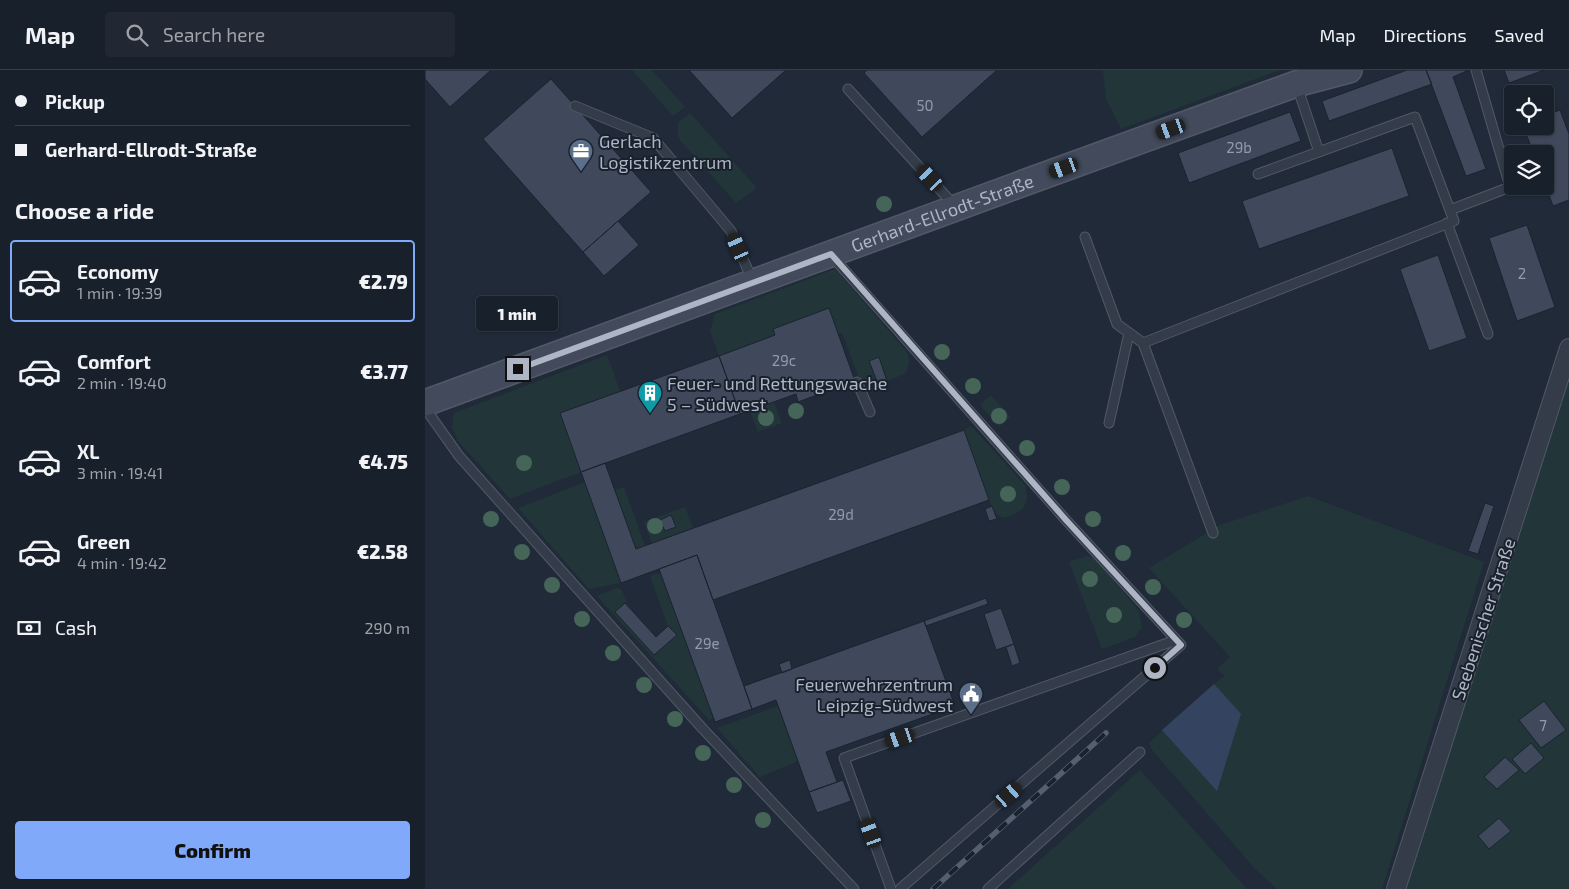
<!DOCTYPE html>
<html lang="en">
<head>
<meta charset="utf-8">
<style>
  :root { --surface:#18202b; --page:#212833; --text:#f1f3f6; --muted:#9fa3a9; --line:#363e47; --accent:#80a9f9 }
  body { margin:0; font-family:"Exo 2",sans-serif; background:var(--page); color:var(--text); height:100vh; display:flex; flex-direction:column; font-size:19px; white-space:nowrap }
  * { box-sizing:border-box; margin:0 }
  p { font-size:16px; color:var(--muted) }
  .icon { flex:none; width:28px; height:28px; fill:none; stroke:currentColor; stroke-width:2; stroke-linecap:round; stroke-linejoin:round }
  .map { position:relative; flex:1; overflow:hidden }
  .drawer { display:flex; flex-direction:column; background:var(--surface); width:425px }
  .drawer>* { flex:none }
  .hud { display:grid; align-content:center; height:110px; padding:0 15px; background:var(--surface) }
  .controls { position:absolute; left:1079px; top:15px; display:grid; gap:10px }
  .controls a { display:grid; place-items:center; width:50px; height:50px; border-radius:5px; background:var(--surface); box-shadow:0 1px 4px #0004,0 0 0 1px var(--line); font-size:25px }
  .end { position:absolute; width:22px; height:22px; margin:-11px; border:6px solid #aeb6c5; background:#111; box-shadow:0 0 0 2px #111 }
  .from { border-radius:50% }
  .bubble { position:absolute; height:35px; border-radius:5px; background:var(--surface); box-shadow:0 1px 4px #0004,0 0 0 1px var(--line); font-size:16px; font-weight:800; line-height:35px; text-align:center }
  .car { position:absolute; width:15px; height:30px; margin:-15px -8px; border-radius:6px; box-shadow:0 0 4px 1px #0007; background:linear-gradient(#222 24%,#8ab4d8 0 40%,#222 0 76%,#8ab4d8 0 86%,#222 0) }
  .hud b { display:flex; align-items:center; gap:18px; height:48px; font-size:19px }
  .hud b+b { border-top:1px solid var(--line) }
  .hud i { width:12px; height:12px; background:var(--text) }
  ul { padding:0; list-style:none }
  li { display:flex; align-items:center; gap:15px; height:82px; margin:0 10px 8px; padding:0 5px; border:2px solid transparent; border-radius:5px }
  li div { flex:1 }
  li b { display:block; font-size:19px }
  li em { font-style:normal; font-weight:800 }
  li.selected { border-color:var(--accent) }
  li>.icon { width:45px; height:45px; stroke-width:1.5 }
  h2 { padding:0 15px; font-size:22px; line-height:60px }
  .pay { display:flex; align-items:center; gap:12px; height:55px; padding:0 15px; font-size:19px }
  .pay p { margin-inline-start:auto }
  .action { display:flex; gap:10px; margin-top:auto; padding:10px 15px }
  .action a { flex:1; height:58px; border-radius:5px; background:var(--accent); color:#111; font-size:20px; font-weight:800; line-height:58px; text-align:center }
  header { display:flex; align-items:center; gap:30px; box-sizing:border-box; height:70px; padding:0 25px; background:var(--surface); border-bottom:1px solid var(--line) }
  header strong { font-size:24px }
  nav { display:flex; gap:28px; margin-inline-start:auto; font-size:18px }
  .search { width:350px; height:45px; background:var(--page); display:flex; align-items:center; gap:12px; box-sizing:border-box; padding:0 18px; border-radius:5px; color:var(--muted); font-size:19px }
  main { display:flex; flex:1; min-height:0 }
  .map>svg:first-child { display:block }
</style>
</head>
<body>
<header>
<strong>Map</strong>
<div class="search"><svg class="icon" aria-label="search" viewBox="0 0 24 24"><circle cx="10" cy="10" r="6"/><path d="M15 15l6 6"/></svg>Search here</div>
<nav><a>Map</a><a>Directions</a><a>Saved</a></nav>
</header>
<main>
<section class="drawer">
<div class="hud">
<b><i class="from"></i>Pickup</b>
<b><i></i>Gerhard-Ellrodt-Straße</b>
</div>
<h2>Choose a ride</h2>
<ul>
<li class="selected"><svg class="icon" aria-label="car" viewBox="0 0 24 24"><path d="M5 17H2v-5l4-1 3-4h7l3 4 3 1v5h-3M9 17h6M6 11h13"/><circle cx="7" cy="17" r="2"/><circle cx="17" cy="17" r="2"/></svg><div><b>Economy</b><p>1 min · 19:39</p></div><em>€2.79</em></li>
<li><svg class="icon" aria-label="car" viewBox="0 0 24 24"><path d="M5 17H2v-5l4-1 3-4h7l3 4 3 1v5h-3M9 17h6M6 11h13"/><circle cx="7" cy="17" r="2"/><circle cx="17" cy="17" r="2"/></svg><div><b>Comfort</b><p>2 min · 19:40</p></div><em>€3.77</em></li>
<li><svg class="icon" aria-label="car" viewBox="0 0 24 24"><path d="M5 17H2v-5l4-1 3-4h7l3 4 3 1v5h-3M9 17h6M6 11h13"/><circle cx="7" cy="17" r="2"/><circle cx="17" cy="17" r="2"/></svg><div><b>XL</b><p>3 min · 19:41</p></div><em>€4.75</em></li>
<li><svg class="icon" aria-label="car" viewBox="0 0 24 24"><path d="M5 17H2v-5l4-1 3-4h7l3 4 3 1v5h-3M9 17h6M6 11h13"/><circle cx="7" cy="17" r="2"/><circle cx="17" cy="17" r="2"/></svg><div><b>Green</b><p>4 min · 19:42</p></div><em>€2.58</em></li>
</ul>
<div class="pay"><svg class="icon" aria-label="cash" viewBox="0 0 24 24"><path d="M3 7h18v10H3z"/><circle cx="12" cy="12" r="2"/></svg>Cash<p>290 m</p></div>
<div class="action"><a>Confirm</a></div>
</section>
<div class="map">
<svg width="1144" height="819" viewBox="0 0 1144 819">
  <rect width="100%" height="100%" fill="#202a39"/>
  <path fill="#22363a" d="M207 0H227L260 37 248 46Z
    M678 0H855L696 59 681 29Z
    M265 43 332 118 311 133 253 68V53Z
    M410 199 482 282C485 290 484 296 480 304L462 311 454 288 445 291 451 309 440 314 443 322 440 324 417 263 413 264 404 239 348 259 350 265 294 286 285 261 290 244Z
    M182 285 195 321 135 343 156 402 85 429 33 371 27 357 29 343Z
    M1144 311V819H981Z
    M566 325 585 347 574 357 555 335Z
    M349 332 357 353 333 362 325 341Z
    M546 356 600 415C606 436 597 442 579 448L571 444 564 430 539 360Z
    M160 412 196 513 164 519 93 438Z
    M199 417 220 476 211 479 189 420Z
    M883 426 1059 492 957 819H852L831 800 727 680 724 673 795 609 800 606 792 599 805 587 724 498 795 455Z
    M260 437 268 458 227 473 219 452Z
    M662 486 671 489 714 541 717 557 710 567 677 579 644 492Z
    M236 503 288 648 284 650 172 526 191 518 197 520 202 532 191 542 229 585 251 565 243 556 225 506Z
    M353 636 373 691 335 707 292 658Z
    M715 700 822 819H583Z"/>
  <path fill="#344460" d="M789 614 816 644 792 721 737 660Z"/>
  <path fill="#3f495b" stroke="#1b2330" d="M0 0H66L25 37 0 9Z
    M264 0H361L307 48Z
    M442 0H572L497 67 439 3Z
    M982 0H1001L1007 14 904 51 897 31Z
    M1001 0H1044L1028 7 1061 99 1041 106Z
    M1079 0H1119L1084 13Z
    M126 9 226 122 158 182 58 69Z
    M1135 40 1144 64V130L1128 136 1120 114V84H1109L1098 56H1120V46Z
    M865 42 876 71 764 113 753 83Z
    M967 78 984 126 834 179 817 131Z
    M193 151 214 175 179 206 158 182Z
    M1102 155 1130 237 1092 251 1064 168Z
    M1013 185 1042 268 1004 281 975 199Z
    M404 238 430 311 373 332 371 324 315 344 294 286 350 265 348 259Z
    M294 286 315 344 156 402 135 343Z
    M454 287 462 311 453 314 444 291Z
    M539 360 564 430 288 530 272 485 196 513 156 402 180 393 211 479Z
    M1060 433 1069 436 1053 484 1043 481Z
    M567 436 572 449 564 451 560 439Z
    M246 445 251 457 240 461 235 450Z
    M272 485 327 639 290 652 234 499Z
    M561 528 563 534 501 556 499 551Z
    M200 533 231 567 243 556 252 565 229 585 190 542Z
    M576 538 589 574 571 580 559 544Z
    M499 551 530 636 401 682 412 712 384 722 351 630 327 639 319 616Z
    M589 574 595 593 587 596 581 577Z
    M365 590 367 599 357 603 354 594Z
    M1119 631 1141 660 1116 678 1094 650Z
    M1106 673 1119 688 1100 704 1087 689Z
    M1080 687 1094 700 1072 719 1059 707Z
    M418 710 426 731 392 743 384 722Z
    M1074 748 1086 761 1064 779 1053 766Z"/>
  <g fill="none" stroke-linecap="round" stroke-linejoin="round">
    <defs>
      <path id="lane" d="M872 16 894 82
        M423 19 529 135
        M150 36 228 68 306 161 328 212
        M1025 140 1085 117 1051 0
        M1022 153 1063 264
        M660 167 692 254 718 273
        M407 186 641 450 756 575 475 819
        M432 312 445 342
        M0 338 34 386 125 488 278 659 429 819
        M684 353 704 263
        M788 463 718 273 1029 151 990 47 833 104
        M466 819 419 688 751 570
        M563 819 715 682"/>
      <path id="street" d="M971 819 1144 278"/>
      <g id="secondary">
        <path id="s1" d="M0 333 604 111 871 14 924 0"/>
      </g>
    </defs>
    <use href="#lane" stroke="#515967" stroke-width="11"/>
    <use href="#street" stroke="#515967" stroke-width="20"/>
    <use href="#secondary" stroke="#515967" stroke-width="28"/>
    <use href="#lane" stroke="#343c49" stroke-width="9"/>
    <use href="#street" stroke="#343c49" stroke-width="18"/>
    <use href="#secondary" stroke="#424a5c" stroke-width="25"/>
    <defs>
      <path id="rail" d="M508 819 681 663"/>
    </defs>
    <use href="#rail" stroke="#565f70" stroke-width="5.5"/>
    <use href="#rail" stroke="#19212d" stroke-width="4" stroke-dasharray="11" stroke-linecap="butt"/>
  </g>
  <g fill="#466559">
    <circle cx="459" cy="134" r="8"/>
    <circle cx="517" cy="282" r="8"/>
    <circle cx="548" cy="316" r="8"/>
    <circle cx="371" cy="341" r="8"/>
    <circle cx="574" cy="346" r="8"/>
    <circle cx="341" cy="348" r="8"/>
    <circle cx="602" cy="378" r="8"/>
    <circle cx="99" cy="393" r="8"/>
    <circle cx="637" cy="417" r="8"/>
    <circle cx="583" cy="424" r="8"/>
    <circle cx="66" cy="449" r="8"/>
    <circle cx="668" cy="449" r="8"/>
    <circle cx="230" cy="456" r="8"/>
    <circle cx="97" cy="482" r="8"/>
    <circle cx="698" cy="483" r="8"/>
    <circle cx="665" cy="509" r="8"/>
    <circle cx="127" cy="515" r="8"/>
    <circle cx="728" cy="517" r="8"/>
    <circle cx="689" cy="545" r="8"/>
    <circle cx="157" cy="549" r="8"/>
    <circle cx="759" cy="550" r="8"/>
    <circle cx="188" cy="583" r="8"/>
    <circle cx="219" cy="615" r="8"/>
    <circle cx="250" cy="649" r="8"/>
    <circle cx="278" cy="683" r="8"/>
    <circle cx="309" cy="715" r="8"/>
    <circle cx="338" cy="750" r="8"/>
  </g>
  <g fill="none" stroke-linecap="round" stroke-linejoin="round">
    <path stroke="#aeb6c5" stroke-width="6" d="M93 299 406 184 641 450 756 575 730 598"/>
  </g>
  <defs>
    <symbol id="office-pin" viewBox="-11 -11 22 30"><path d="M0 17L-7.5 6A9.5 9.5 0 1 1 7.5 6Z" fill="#5c6f8a" stroke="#19212d"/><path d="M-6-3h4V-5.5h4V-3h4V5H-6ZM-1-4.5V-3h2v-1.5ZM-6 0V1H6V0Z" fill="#fff"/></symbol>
    <symbol id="building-pin" viewBox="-11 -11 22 30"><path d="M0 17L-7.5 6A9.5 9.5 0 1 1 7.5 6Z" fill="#0f9aa8" stroke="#19212d"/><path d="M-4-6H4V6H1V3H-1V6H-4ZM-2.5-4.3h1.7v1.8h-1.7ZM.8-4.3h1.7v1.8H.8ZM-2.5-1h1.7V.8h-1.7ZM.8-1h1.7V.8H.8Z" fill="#fff"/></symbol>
    <symbol id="civic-pin" viewBox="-11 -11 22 30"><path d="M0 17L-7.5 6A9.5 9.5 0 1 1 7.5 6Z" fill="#5c6f8a" stroke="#19212d"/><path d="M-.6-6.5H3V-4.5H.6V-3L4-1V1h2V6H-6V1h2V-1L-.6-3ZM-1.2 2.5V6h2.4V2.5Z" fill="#fff"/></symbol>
  </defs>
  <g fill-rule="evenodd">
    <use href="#office-pin" x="142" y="67" width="28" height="38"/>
    <use href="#building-pin" x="211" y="309" width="28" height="38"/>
    <use href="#civic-pin" x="532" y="610" width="28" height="38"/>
  </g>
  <g text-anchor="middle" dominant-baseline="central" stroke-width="4" stroke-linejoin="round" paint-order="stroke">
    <g font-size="15" fill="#929baa">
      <text x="500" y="35">50</text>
      <text x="814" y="77">29b</text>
      <text x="1097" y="203">2</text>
      <text x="359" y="290">29c</text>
      <text x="416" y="444">29d</text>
      <text x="282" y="573">29e</text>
      <text x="1118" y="655">7</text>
    </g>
    <g font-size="18" fill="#aeb6c5" stroke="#19212d" text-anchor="start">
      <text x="174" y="71">Gerlach<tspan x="174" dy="21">Logistikzentrum</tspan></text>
      <text x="242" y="313">Feuer- und Rettungswache<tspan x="242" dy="21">5 – Südwest</tspan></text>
      <text x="528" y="614" text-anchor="end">Feuerwehrzentrum<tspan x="528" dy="21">Leipzig-Südwest</tspan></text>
    </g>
    <g font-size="18" fill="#aeb6c5" stroke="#19212d">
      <text stroke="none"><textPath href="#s1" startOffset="551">Gerhard-Ellrodt-Straße</textPath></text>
      <text transform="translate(1058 549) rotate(-72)">Seebenischer Straße</text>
    </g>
  </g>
</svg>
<div class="controls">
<a><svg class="icon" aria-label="locate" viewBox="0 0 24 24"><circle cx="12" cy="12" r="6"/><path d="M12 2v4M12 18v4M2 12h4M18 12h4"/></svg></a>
<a><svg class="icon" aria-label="layers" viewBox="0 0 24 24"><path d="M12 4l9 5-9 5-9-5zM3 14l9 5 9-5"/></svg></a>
</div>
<i class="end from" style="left:730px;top:598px"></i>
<i class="end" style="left:93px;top:299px"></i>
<div class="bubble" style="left:51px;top:226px;width:82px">1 min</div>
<i class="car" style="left:746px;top:59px;rotate:250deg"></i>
<i class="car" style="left:639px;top:98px;rotate:250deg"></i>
<i class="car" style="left:505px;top:108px;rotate:317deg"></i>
<i class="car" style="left:313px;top:177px;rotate:336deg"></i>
<i class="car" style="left:475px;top:668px;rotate:251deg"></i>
<i class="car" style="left:584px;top:725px;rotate:49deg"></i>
<i class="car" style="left:446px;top:763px;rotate:340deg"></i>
</div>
</main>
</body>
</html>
